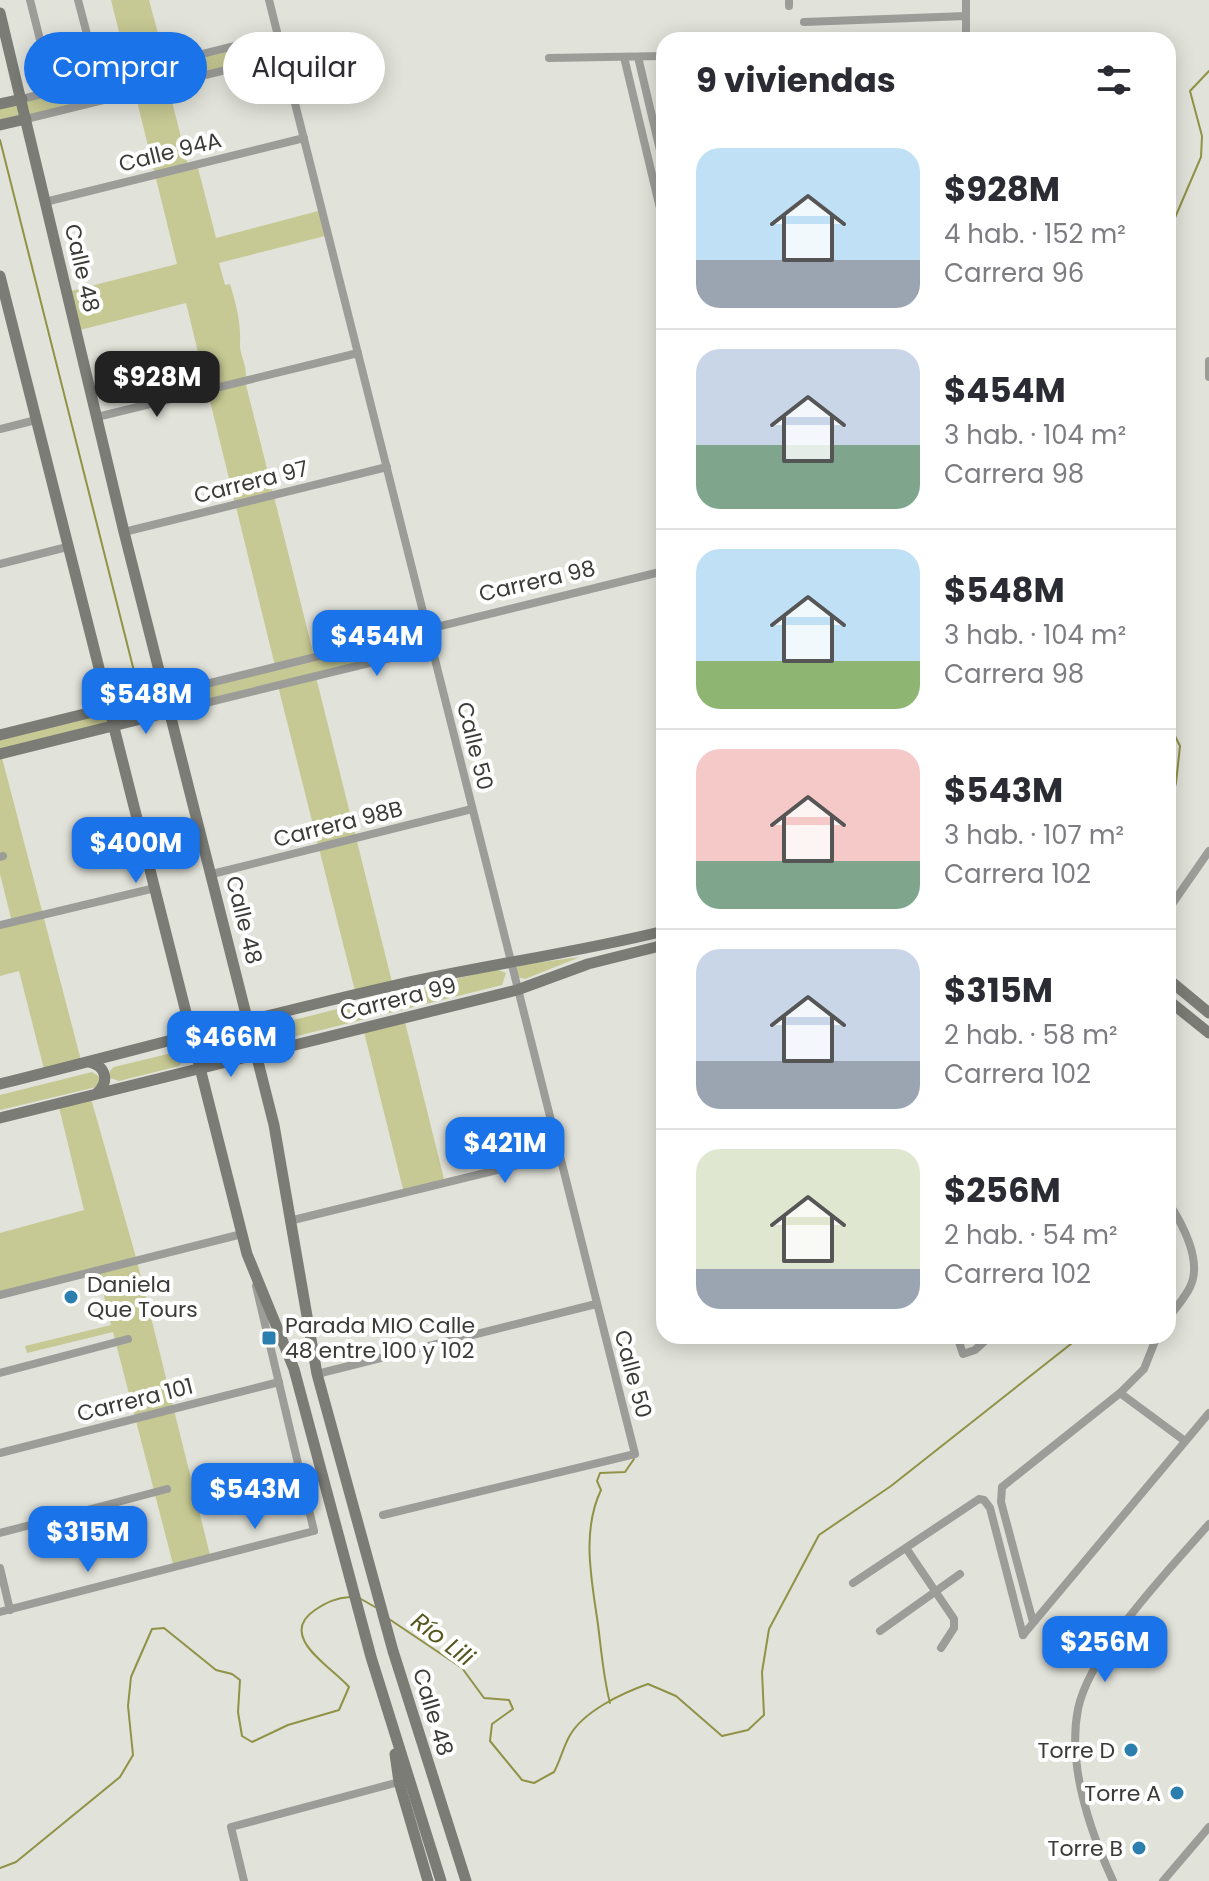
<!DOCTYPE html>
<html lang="es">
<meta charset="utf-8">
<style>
:root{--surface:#fff;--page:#f7f7f7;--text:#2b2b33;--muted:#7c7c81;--line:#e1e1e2;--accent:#1a73e8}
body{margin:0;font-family:Poppins,sans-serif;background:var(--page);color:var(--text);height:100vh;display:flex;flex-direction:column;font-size:30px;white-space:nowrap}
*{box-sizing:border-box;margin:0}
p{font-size:26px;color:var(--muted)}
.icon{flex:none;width:44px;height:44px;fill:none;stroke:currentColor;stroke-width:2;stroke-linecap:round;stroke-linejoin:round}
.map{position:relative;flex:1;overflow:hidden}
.sheet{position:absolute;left:656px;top:32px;width:520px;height:1312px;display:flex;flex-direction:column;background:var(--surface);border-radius:24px;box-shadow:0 4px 20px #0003}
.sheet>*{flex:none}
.top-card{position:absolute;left:24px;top:32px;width:512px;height:72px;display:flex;gap:16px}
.price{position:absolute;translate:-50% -68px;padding:0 18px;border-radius:16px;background:var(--accent);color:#fff;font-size:26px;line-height:52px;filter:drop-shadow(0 2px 4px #0008)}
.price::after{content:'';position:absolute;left:50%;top:48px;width:24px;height:18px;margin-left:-12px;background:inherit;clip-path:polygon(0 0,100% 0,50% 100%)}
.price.active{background:#222;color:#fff}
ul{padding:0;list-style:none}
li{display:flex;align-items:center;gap:24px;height:200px;padding:0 40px}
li+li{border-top:2px solid var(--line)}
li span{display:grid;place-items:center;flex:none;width:224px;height:160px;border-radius:24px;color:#555}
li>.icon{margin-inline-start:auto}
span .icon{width:96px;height:96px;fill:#fffc;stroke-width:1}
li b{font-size:34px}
h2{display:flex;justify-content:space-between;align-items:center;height:96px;padding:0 40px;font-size:34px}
.tag{padding:0 28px;border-radius:36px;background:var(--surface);box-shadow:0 4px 20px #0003;font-size:28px;line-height:72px}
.tag.active{background:var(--accent);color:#fff}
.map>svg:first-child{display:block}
.green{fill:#c6c993}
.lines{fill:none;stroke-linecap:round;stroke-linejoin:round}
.stream{stroke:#909246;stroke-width:2}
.street{stroke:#9c9d99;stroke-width:8}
.secondary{stroke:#7b7c76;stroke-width:11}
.poi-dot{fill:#2c7eaf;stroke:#fff;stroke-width:3}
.labels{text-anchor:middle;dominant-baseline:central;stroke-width:8;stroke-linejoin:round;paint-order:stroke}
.street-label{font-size:22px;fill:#3b3c38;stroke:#fff}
.poi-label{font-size:22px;fill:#3b3c38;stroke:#fff;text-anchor:end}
.water-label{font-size:24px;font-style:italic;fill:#56571f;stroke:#fff}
</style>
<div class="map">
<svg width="1209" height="1881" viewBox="0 0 1209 1881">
<rect width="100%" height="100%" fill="#e1e2d9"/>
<!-- green -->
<g class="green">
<path d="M 111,0 L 149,0 L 166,63 L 278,35 L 283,56 L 168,85 L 188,166 L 197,164 L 216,238 L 322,210 L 329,235 L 219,263 L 225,285 L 230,284 C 236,304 241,322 240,342 C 239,356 249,367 245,381 L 314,656 L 427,628 L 431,648 L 316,677 L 393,986 L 356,995 L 278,686 L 1,754 L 82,1064 L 45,1073 L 19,971 L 0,976 L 0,925 L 12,922 L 0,874 L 0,735 L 275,666 L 186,303 L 76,331 L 67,292 L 177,264 L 135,93 L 0,125 L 0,104 L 129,72 Z"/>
<path d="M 580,957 L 525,979 L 518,977 L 515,970 L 519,965 Z"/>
<path d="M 496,969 L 506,973 L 502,985 L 273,1042 L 265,1042 L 261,1037 L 264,1028 L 270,1026 Z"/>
<path d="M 404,1018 L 445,1183 L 404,1193 L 363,1028 Z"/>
<path d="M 242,1030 L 244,1038 L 200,1049 L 198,1041 Z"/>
<path d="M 176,1052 L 185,1059 L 179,1066 L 119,1081 L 110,1078 L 110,1071 L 114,1067 Z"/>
<path d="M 92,1072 L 101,1078 L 96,1087 L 0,1110 L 0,1095 Z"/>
<path d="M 90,1095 L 137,1261 L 211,1559 L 174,1568 L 113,1332 L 27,1353 L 25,1346 L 111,1325 L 98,1271 L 0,1295 L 0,1233 L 84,1210 L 58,1103 Z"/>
</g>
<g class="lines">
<!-- stream -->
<g class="stream">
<path d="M 0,140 L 138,687"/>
<path d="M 1168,234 L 1201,157 L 1202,136 L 1190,91 L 1209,71"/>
<path d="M 1168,722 L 1180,746 L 1176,783 L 1168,813"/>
<path d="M 361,1599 L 375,1607"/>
<path d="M 389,1619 L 462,1668 L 484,1698 L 509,1700 L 513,1709 L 492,1724 L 490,1741 L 522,1780 L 534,1783 L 554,1772 C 560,1761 563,1748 569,1737 C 582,1712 622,1693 648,1684 L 676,1696 L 722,1736 L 748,1730 L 764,1715 L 762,1672 L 769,1629 L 819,1535 L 891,1486 L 1081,1336"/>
<path d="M 610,1703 C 602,1672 601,1642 596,1611 C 590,1571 583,1528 601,1490 L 597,1481 L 600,1473 L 625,1472 L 634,1459"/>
<path d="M 0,1868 L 16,1862 L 120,1777 L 133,1755 L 128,1706 L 131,1677 L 152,1629 L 164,1628 L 216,1670 L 232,1674 L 240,1680 L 238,1712 L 242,1736 L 252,1742 L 288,1725 L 339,1710 L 349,1687 C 332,1667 276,1636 315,1610 C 327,1602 336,1598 350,1597"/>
</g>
<!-- street -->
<g class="street">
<path d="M 30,0 L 53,91"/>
<path d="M 78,0 L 99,80"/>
<path d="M 269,0 L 635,1454 L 383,1515"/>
<path d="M 789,0 L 789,6"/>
<path d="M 966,0 L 966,40"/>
<path d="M 804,22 L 966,16"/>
<path d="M 624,57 L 664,225"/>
<path d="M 638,57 L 664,167"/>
<path d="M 549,58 L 664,56"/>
<path d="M 22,99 L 278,35"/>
<path d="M 26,119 L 283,56"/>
<path d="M 45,202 L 304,138"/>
<path d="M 1209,361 L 1209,377"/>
<path d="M 97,417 L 358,353"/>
<path d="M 0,429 L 36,420"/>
<path d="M 124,532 L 387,467"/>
<path d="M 0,564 L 67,547"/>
<path d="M 165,694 L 664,571"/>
<path d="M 169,712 L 431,648"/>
<path d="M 0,857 L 3,856"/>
<path d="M 212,874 L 472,809"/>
<path d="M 1168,910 L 1209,851"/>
<path d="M 0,925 L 155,888"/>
<path d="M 1168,1202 C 1182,1223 1203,1261 1190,1287 C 1185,1298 1175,1308 1168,1319"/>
<path d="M 289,1221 L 558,1155"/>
<path d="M 0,1295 L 242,1234"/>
<path d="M 957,1336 L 963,1354 L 975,1350 L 990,1336"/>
<path d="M 0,1373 L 128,1339"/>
<path d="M 317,1374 L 596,1304"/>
<path d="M 1120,1393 L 1144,1369 L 1157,1336"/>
<path d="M 0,1453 L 279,1382"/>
<path d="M 0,1533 L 167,1489"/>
<path d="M 906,1548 L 954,1619 L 954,1628 L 941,1648"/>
<path d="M 0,1568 L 10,1610"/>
<path d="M 853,1583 L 979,1499 L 984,1500 L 990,1508 L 1023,1635"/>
<path d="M 0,1612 L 314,1531 L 256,1286"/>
<path d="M 1033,1622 L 1001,1502 L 1002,1487 L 1120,1393 L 1185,1441"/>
<path d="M 880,1631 L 960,1574"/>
<path d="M 1023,1635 L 1209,1413"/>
<path d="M 244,1881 L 231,1827 L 399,1782"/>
<path d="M 1113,1881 C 1090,1831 1067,1765 1078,1709 C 1090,1651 1170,1569 1209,1524"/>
<path d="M 1163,1881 L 1209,1827"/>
</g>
<!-- secondary -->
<g class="secondary">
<path d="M 0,13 L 124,532 L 274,1125 L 317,1374 L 393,1651 L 466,1881"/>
<path d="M 0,104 L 22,99"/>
<path d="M 0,125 L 26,119"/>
<path d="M 0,276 L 247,1254 L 294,1369 L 371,1657 L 441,1881"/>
<path d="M 0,735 L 165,694"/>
<path d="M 0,754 L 169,712"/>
<path d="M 1168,979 L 1209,1013"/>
<path d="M 1168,1000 L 1209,1033"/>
<path d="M 89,1062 C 106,1066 110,1081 97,1093"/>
<path d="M 0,1084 C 132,1051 263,1015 396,985 C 485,965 575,953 664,931"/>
<path d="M 0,1118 L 517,990 L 588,964 L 664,945"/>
<path d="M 395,1754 L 399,1782 L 428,1881"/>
</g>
</g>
<!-- markers -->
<g class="poi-dot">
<circle cx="71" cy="1297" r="8"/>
<rect x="261" y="1330" width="16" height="16" rx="4"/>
<circle cx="1131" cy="1750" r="8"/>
<circle cx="1177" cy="1793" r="8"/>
<circle cx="1139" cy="1848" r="8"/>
</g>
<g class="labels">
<!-- street labels -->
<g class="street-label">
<text transform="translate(170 152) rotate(-14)">Calle 94A</text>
<text transform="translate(82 268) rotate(77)">Calle 48</text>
<text transform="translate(251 482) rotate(-14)">Carrera 97</text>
<text transform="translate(537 581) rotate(-13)">Carrera 98</text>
<text transform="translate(475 746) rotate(76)">Calle 50</text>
<text transform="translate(338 824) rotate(-14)">Carrera 98B</text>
<text transform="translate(244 920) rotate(76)">Calle 48</text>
<text transform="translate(398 999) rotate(-14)">Carrera 99</text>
<text transform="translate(633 1374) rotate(75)">Calle 50</text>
<text transform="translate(135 1400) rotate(-14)">Carrera 101</text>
<text transform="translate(433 1712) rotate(73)">Calle 48</text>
</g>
<!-- poi labels -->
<g class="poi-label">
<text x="87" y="1284" text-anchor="start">Daniela<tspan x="87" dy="25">Que Tours</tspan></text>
<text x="285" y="1325" text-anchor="start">Parada MIO Calle<tspan x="285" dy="25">48 entre 100 y 102</tspan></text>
<text x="1115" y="1750">Torre D</text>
<text x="1161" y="1793">Torre A</text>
<text x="1123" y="1848">Torre B</text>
</g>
<!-- water labels -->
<g class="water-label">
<text transform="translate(443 1639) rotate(37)">Río Lili</text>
</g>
</g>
</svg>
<b class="price active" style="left:157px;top:419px">$928M</b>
<b class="price" style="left:377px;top:678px">$454M</b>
<b class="price" style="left:146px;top:736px">$548M</b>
<b class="price" style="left:136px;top:885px">$400M</b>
<b class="price" style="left:231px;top:1079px">$466M</b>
<b class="price" style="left:505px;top:1185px">$421M</b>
<b class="price" style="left:255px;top:1531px">$543M</b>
<b class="price" style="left:88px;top:1574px">$315M</b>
<b class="price" style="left:1105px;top:1684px">$256M</b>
<div class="top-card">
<a class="tag active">Comprar</a>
<a class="tag">Alquilar</a>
</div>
<section class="sheet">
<h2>9 viviendas<svg class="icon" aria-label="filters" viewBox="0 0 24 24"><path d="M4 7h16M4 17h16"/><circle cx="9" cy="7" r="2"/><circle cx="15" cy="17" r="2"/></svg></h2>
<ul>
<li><span style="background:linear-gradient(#bfe0f5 70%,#9aa5b1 0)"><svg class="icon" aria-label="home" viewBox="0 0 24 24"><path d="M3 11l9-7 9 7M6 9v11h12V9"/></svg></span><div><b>$928M</b><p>4 hab. · 152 m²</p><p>Carrera 96</p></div></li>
<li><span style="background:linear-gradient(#c9d6e8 60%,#7fa58c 0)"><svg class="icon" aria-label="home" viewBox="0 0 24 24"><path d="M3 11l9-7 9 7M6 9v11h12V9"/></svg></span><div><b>$454M</b><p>3 hab. · 104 m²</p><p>Carrera 98</p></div></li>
<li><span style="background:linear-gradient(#bfe0f5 70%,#8fb573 0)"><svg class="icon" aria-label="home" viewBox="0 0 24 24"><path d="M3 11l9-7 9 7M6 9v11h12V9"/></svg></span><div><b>$548M</b><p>3 hab. · 104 m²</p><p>Carrera 98</p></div></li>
<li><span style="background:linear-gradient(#f6c9c9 70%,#7fa58c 0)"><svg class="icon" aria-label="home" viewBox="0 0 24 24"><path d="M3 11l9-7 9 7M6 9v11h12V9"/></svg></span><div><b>$543M</b><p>3 hab. · 107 m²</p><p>Carrera 102</p></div></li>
<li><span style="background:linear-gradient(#c9d6e8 70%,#9aa5b1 0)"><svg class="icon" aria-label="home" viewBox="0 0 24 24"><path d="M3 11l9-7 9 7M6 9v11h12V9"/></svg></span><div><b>$315M</b><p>2 hab. · 58 m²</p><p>Carrera 102</p></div></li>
<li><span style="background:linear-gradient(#dfe7d0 75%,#9aa5b1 0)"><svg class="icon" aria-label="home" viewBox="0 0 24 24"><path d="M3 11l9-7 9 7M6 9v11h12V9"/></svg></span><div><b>$256M</b><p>2 hab. · 54 m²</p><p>Carrera 102</p></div></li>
</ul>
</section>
</div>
